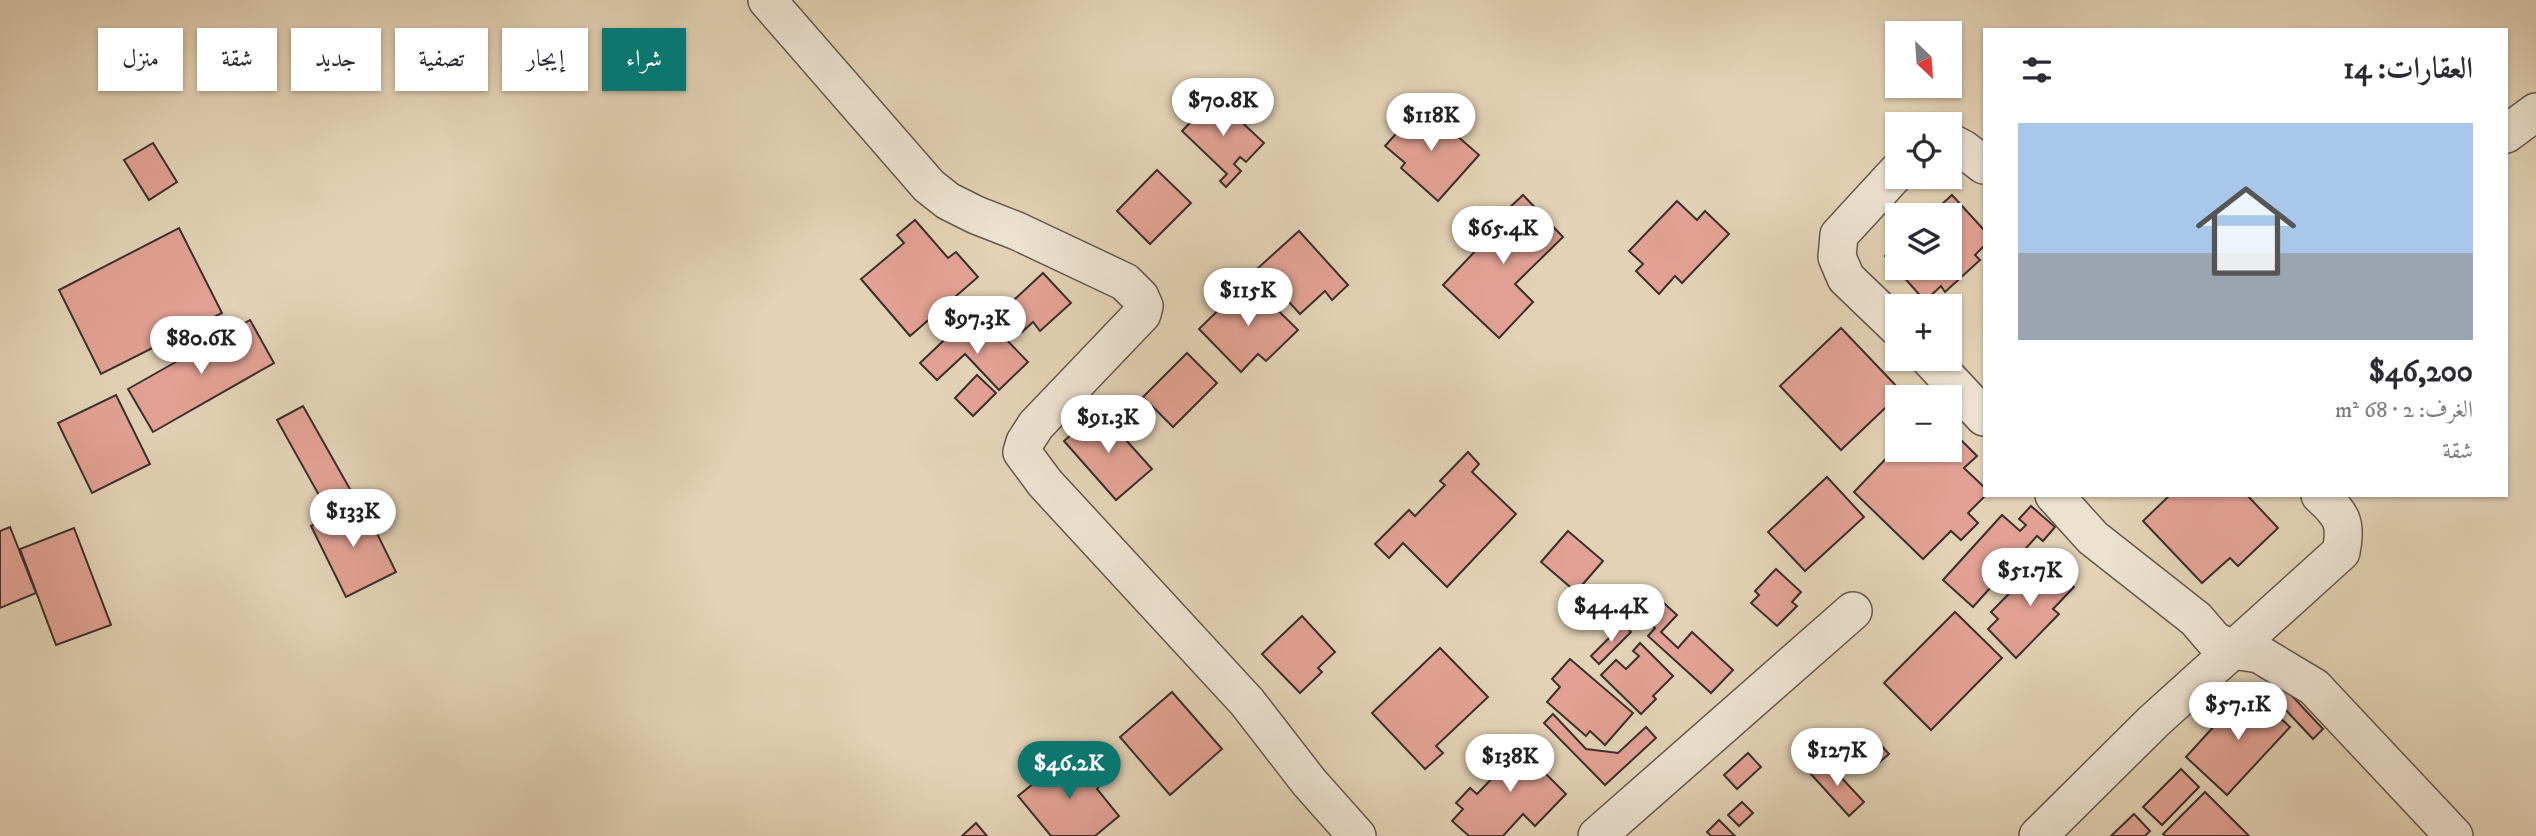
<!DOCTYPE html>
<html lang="ar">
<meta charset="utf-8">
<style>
:root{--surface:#fff;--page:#f7f7f7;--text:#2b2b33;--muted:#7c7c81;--line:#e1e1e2;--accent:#0f766e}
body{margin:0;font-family:"IM FELL DW Pica",Amiri,serif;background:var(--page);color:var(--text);direction:rtl;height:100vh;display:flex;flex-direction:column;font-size:26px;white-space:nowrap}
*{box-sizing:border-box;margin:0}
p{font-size:23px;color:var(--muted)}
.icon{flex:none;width:38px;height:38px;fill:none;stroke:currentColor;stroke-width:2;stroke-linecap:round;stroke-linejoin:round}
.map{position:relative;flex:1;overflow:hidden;direction:ltr}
.drawer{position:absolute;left:1983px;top:28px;width:525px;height:469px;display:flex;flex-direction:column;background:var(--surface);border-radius:0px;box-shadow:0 2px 5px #0004;direction:rtl}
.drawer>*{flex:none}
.banner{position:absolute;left:21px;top:28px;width:665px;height:63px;direction:rtl;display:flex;gap:14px}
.needle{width:46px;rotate:155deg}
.tools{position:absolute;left:1885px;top:21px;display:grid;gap:14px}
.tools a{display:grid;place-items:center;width:77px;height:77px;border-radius:0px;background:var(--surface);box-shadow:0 2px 5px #0004;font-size:35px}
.price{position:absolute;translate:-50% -60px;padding:0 16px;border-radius:24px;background:#fff;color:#222;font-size:23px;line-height:46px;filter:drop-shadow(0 2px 4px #0008)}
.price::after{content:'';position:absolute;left:50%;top:42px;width:21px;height:16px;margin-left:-10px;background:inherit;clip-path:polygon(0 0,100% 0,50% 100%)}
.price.active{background:var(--accent);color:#fff}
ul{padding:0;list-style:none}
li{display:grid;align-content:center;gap:14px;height:371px;padding:0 35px}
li+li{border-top:2px solid var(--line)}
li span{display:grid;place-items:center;height:217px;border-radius:0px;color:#555}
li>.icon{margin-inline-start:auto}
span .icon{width:126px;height:126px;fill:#fffc;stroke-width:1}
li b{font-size:30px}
h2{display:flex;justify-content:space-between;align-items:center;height:84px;padding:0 35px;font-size:30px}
.pill{padding:0 24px;border-radius:0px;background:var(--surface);box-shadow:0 2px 5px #0004;font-size:24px;line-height:63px}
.pill.active{background:var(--accent);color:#fff}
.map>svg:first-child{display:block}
.building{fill:#e2a194;stroke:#3c302b;stroke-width:2}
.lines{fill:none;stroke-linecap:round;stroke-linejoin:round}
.minor-casing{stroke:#66584e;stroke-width:40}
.minor{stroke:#ede2d0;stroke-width:37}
</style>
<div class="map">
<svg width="2536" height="836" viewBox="0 0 2536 836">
<rect width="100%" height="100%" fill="#e3d2b6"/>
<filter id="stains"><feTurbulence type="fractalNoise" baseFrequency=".00286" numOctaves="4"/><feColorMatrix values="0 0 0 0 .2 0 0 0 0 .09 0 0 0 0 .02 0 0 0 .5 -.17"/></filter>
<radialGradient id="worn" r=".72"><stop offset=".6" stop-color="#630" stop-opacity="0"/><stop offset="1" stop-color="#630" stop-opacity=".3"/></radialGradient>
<!-- building -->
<g class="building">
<path d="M 1215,97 L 1264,143 L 1246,162 L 1240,157 L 1234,164 L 1241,171 L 1226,187 L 1220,181 L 1227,174 L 1182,131 Z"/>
<path d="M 1422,105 L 1479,155 L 1438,201 L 1401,168 L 1405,163 L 1385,146 Z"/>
<path d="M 153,143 L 177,182 L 149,200 L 124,160 Z"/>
<path d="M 1157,170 L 1191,203 L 1150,244 L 1117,211 Z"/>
<path d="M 1523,195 L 1563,237 L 1515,284 L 1533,302 L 1499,338 L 1443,285 L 1480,246 L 1475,240 Z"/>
<path d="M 1952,195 L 1984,230 L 1984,246 L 1975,255 L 1980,260 L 1945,292 L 1941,286 L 1925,301 L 1885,256 L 1897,245 L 1897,268 L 1950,268 L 1950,215 L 1930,215 Z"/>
<path d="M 1677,201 L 1697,220 L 1705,211 L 1729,234 L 1682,283 L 1675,276 L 1659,294 L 1636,271 L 1643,264 L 1629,251 Z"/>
<path d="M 915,220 L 948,258 L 956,252 L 978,277 L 910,336 L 861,279 L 904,243 L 897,235 Z"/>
<path d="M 179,228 L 222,313 L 101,374 L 59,290 Z"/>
<path d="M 1299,231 L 1348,285 L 1332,300 L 1325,291 L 1300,314 L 1258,268 Z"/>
<path d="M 1043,273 L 1071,303 L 1040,331 L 1033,322 L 1022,332 L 1002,311 Z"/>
<path d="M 1248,281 L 1298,330 L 1266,361 L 1258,354 L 1241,372 L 1199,329 Z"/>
<path d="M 250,320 L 274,363 L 153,432 L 128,389 Z"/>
<path d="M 962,323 L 981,343 L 996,329 L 1028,362 L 999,390 L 965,354 L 937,380 L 920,363 Z"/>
<path d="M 1841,328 L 1902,392 L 1841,450 L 1780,386 Z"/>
<path d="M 1187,353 L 1217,383 L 1173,427 L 1143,397 Z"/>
<path d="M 977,375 L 996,393 L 973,416 L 955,398 Z"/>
<path d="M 116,395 L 150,464 L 92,493 L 58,423 Z"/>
<path d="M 303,406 L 351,491 L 325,506 L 277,420 Z"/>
<path d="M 1099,410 L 1152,469 L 1116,500 L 1064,441 Z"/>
<path d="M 1950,429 L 1977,456 L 1964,468 L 1984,487 L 1986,495 L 1968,513 L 1978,523 L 1961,540 L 1951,531 L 1923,559 L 1854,492 L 1897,447 L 1897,450 L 1950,450 Z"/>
<path d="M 1468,452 L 1479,464 L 1472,472 L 1516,514 L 1447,587 L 1403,543 L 1389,558 L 1375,544 L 1409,510 L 1415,516 L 1445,485 L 1440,481 Z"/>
<path d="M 1827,477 L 1864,517 L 1805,571 L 1768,532 Z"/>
<path d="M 2170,495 L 2247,495 L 2278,528 L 2238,566 L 2230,558 L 2202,583 L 2143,521 Z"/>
<path d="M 361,501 L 396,572 L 346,597 L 311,526 Z"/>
<path d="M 2031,506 L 2055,527 L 2043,541 L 2037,536 L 1973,607 L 1943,580 L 2002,515 L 2020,531 L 2026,525 L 2019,519 Z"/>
<path d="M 10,527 L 36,593 L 0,608 L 0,531 Z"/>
<path d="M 74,528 L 111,625 L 56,645 L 20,549 Z"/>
<path d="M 1568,531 L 1603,561 L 1576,592 L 1541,562 Z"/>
<path d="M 2044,558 L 2074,587 L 2053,609 L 2059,614 L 2016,658 L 1988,629 L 1998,619 L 1991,612 Z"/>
<path d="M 1776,569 L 1801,592 L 1792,602 L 1797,606 L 1777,626 L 1751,603 L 1759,595 L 1755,591 Z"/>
<path d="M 1645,586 L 1677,615 L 1661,632 L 1678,648 L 1692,632 L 1733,670 L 1711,693 L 1648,636 L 1655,628 L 1640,614 L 1630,626 L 1618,615 Z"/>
<path d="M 1955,612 L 2002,658 L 1931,730 L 1884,683 Z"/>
<path d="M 1302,616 L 1335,652 L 1318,668 L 1322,672 L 1300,693 L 1262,654 Z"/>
<path d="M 1623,624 L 1631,632 L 1599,664 L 1591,656 Z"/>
<path d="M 1640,643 L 1673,676 L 1653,696 L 1656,699 L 1641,714 L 1601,675 L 1616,660 L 1626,669 L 1639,656 L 1633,651 Z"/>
<path d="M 1440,648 L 1488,697 L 1436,746 L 1443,753 L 1425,769 L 1372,713 Z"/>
<path d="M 1570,659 L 1633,713 L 1605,745 L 1590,731 L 1586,736 L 1547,702 L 1560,687 L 1552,679 Z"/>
<path d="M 2279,682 L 2323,729 L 2313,739 L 2268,691 Z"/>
<path d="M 2248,689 L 2290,727 L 2227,795 L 2186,757 Z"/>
<path d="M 1172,692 L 1222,749 L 1170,795 L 1120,737 Z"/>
<path d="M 1553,714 L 1586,749 L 1618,753 L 1646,727 L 1656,738 L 1605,785 L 1544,723 Z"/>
<path d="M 1867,730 L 1889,754 L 1873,768 L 1851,744 Z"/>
<path d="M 1519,735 L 1548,763 L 1542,770 L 1566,794 L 1535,826 L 1523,814 L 1503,836 L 1469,836 L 1452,821 L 1463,809 L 1456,803 L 1470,788 L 1477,794 L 1499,771 L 1491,764 Z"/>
<path d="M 1074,751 L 1101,784 L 1097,789 L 1119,816 L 1095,836 L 1051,836 L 1018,796 Z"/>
<path d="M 1748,753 L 1761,767 L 1737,789 L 1724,775 Z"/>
<path d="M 1825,760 L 1864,802 L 1849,816 L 1810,773 Z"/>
<path d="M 2181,769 L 2199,787 L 2162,825 L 2143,807 Z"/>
<path d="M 2205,792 L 2249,836 L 2166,836 L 2163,834 Z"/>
<path d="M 1742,802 L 1753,813 L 1739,826 L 1728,815 Z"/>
<path d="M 2134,814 L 2150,831 L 2145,836 L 2111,836 Z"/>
<path d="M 1719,820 L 1735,836 L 1711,836 L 1707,832 Z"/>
<path d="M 976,823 L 987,836 L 962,836 Z"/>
</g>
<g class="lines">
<defs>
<g id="minor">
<path d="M 767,0 L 929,186 L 948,201 L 976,215 L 1017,231 L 1125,282 L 1140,297 L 1144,306 L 1142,314 L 1036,425 L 1025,442 L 1022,452 L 1045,483 L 1247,702 L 1309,782 L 1357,836"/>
<path d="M 2506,134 L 2536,112"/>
<path d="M 1950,142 L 1963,149 L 1984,165"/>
<path d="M 1897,172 L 1839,235 L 1837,257 L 1846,278 L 1897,327"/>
<path d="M 1930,359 L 1984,417"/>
<path d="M 2054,495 L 2093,538 L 2196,619 L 2214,640 L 2233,650 L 2259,654 L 2314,687 L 2454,836"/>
<path d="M 1597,836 L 1853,611"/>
<path d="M 2038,836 L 2154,721 L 2341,552 C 2347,523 2342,515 2320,495"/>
</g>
</defs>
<!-- minor casing -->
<use href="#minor" class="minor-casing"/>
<!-- minor -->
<use href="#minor" class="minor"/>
</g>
<rect width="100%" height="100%" filter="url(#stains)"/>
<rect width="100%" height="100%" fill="url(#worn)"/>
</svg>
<div class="tools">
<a><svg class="needle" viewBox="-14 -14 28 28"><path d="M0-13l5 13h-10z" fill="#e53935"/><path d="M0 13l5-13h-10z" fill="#7c7c81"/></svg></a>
<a><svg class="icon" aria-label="locate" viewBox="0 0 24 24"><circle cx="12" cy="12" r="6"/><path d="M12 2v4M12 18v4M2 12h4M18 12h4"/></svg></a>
<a><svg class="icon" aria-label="layers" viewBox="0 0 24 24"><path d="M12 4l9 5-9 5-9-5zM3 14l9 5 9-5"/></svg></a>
<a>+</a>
<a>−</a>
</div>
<b class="price" style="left:1223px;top:138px">$70.8K</b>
<b class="price" style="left:1431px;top:153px">$118K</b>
<b class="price" style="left:1503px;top:266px">$65.4K</b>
<b class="price" style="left:1248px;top:328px">$115K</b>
<b class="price" style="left:977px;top:356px">$97.3K</b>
<b class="price" style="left:201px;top:376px">$80.6K</b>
<b class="price" style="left:1108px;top:455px">$91.3K</b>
<b class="price" style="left:353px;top:549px">$133K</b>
<b class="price" style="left:2030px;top:608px">$51.7K</b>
<b class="price" style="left:1611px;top:644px">$44.4K</b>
<b class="price" style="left:2238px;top:742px">$57.1K</b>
<b class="price" style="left:1837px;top:788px">$127K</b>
<b class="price" style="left:1510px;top:794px">$138K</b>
<b class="price active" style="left:1069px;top:801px">$46.2K</b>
<div class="banner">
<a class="pill active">شراء</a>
<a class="pill">إيجار</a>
<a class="pill">تصفية</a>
<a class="pill">جديد</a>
<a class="pill">شقة</a>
<a class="pill">منزل</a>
</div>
<section class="drawer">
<h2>العقارات: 14<svg class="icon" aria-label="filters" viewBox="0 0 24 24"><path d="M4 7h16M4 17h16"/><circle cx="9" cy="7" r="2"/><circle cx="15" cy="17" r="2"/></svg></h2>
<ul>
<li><span style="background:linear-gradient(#a9c7e8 60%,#9aa5b1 0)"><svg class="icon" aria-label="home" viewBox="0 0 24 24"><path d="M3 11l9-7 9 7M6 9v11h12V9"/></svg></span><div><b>$46,200</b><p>الغرف: 2 · 68 m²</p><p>شقة</p></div></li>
</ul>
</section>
</div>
